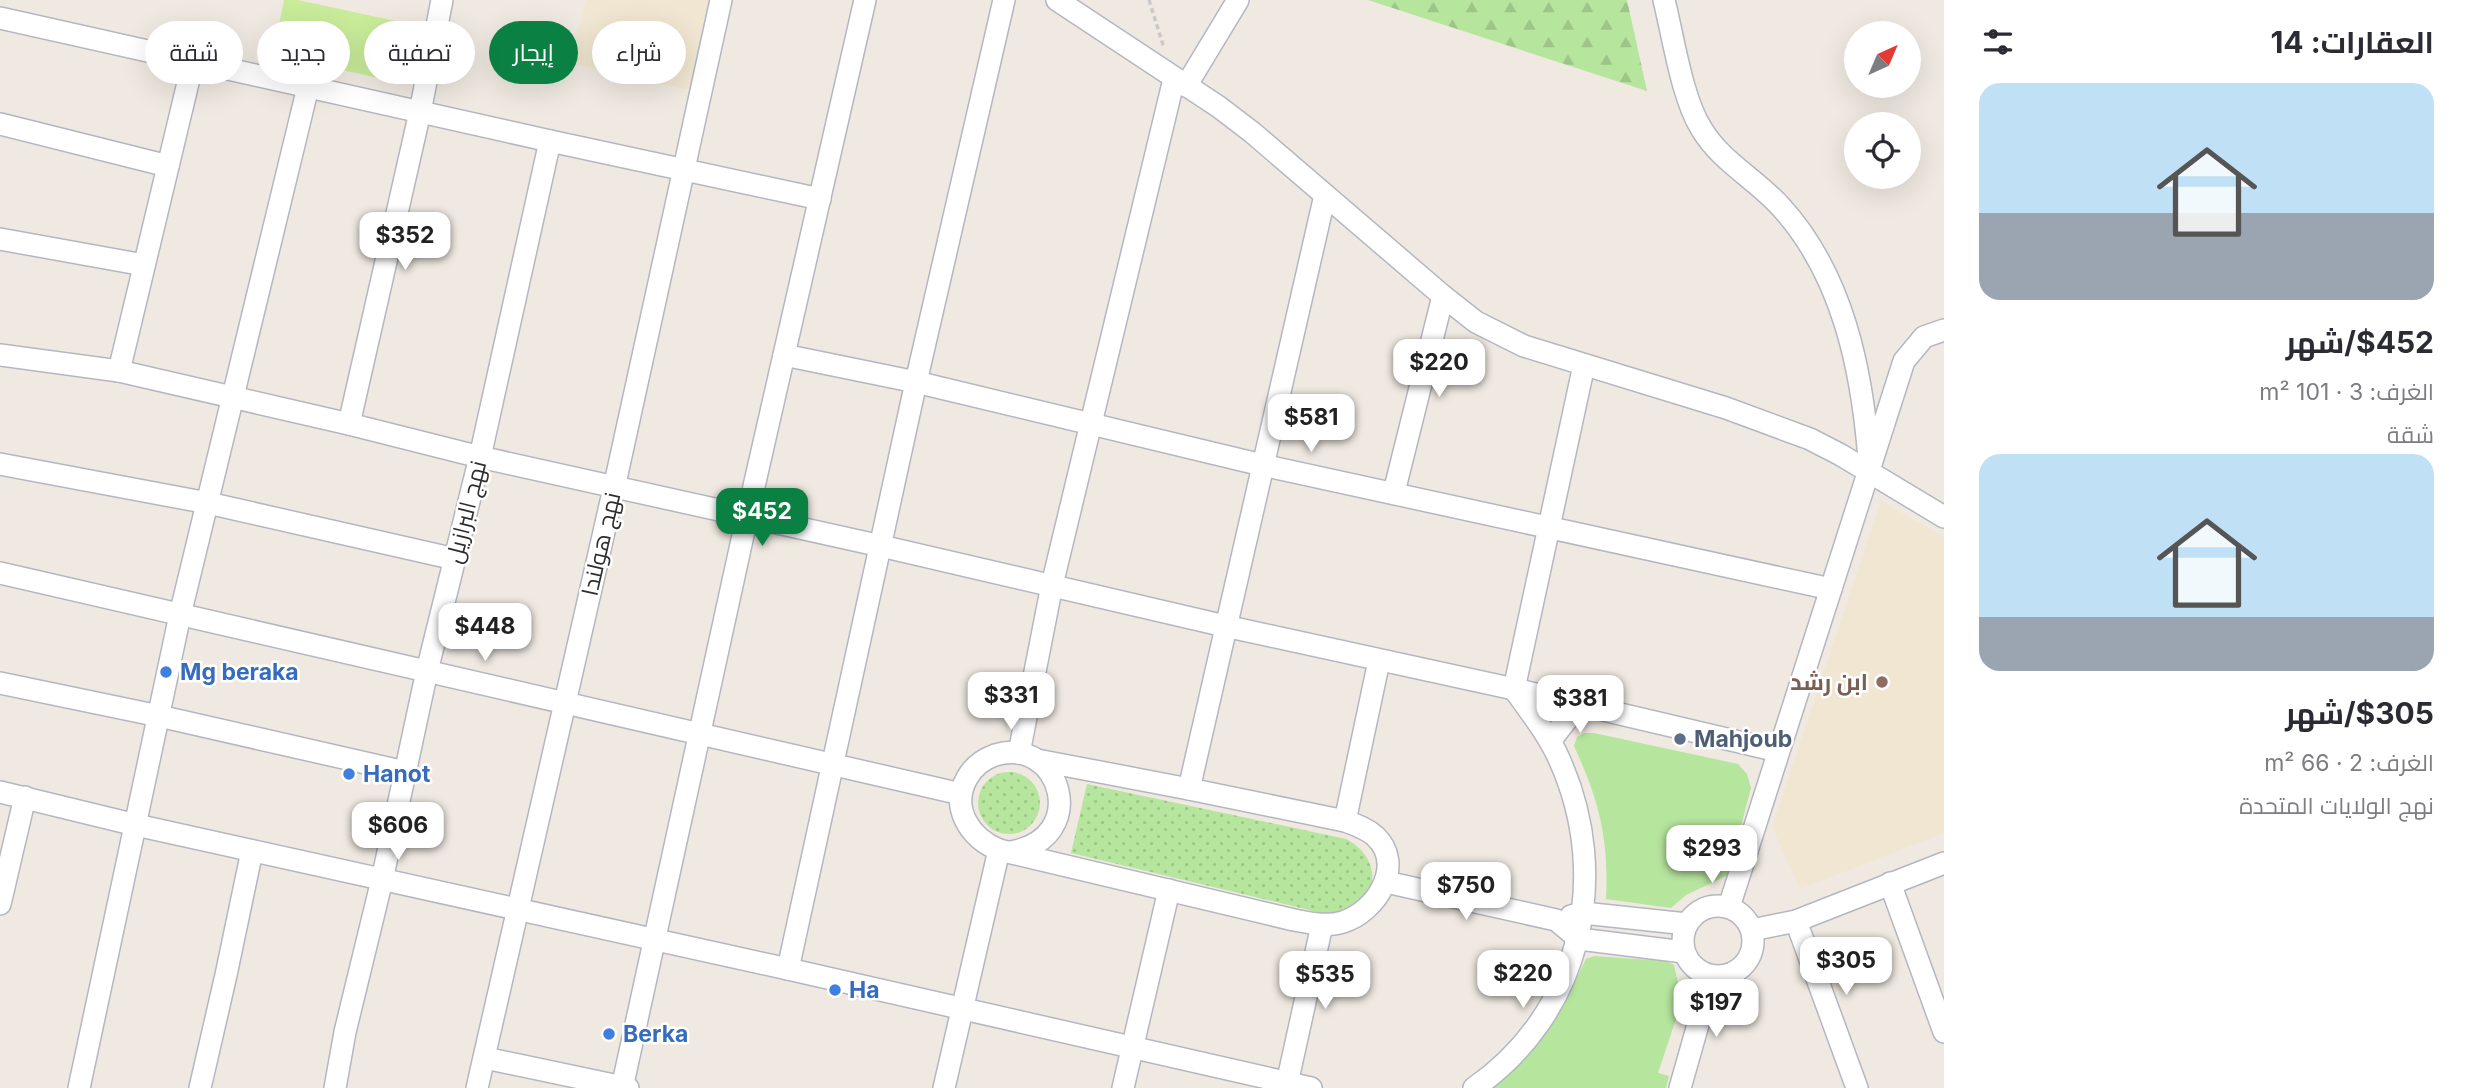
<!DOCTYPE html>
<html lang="ar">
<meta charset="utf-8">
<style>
:root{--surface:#fff;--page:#f2f2f3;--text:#2b2b33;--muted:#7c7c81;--accent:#0b8043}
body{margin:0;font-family:Inter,Cairo,sans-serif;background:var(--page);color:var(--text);direction:rtl;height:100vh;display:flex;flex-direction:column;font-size:26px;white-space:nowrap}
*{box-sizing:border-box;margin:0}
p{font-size:23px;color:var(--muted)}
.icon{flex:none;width:38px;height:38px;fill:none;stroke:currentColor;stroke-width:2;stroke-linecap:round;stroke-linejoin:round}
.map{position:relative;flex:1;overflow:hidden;direction:ltr}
.side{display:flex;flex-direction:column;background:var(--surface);width:525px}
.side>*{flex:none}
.guide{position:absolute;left:21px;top:21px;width:665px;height:63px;direction:rtl;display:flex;gap:14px}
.needle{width:46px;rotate:44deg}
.buttons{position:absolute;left:1844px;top:21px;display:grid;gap:14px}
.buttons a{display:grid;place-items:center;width:77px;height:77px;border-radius:50%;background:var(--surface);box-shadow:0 7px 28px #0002;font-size:35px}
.price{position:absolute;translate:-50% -60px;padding:0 16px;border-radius:14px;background:#fff;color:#222;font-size:23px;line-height:46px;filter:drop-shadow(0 2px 4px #0008)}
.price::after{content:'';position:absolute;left:50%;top:42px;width:21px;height:16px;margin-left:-10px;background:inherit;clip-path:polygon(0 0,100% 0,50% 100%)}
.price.active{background:var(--accent);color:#fff}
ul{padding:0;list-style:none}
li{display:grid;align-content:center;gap:14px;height:371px;padding:0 35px}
li span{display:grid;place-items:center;height:217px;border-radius:21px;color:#555}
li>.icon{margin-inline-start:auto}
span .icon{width:126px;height:126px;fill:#fffc;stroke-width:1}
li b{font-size:30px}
h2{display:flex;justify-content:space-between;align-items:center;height:84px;padding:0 35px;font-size:30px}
.chip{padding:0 24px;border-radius:32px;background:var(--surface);box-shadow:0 7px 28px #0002;font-size:24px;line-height:63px}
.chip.active{background:var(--accent);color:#fff}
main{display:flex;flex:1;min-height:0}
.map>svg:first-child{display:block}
.education{fill:#f0e6d1}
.grass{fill:url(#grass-dots)}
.forest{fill:url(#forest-firs)}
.park{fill:#b6e59e}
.pitch{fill:#c9ec9a}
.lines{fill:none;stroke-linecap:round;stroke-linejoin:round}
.minor-casing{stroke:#b4b7c1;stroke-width:24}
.path{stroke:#c9c9c9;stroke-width:3.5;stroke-dasharray:5 3.5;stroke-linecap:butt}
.minor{stroke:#fff;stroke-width:21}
.shop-dot{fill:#3f7fe0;stroke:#fff;stroke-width:2.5}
.education-dot{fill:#8d6e63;stroke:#fff;stroke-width:2.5}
.service-dot{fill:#5c6f8a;stroke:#fff;stroke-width:2.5}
.labels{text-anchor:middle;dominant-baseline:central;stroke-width:5;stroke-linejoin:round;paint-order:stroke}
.street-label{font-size:23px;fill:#2e2e2e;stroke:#fff}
.shop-label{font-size:23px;font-weight:bold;fill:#366cbe;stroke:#fff;text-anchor:start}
.education-label{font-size:23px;font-weight:bold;fill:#785e54;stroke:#fff;text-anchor:end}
.service-label{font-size:23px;font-weight:bold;fill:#4e5e75;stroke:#fff;text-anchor:start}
</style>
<main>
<section class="side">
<h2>العقارات: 14<svg class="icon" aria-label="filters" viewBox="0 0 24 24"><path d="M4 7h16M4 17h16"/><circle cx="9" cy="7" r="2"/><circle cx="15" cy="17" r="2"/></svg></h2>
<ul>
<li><span style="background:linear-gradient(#bfe0f5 60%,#9aa5b1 0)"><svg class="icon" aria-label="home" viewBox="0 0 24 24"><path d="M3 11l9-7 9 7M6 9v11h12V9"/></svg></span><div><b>$452/شهر</b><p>الغرف: 3 · 101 m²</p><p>شقة</p></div></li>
<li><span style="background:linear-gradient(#bfe0f5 75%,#9aa5b1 0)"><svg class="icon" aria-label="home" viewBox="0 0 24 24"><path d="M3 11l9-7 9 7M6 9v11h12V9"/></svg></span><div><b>$305/شهر</b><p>الغرف: 2 · 66 m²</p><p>نهج الولايات المتحدة</p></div></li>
</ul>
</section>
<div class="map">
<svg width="1944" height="1088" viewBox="0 0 1944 1088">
<defs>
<pattern id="grass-dots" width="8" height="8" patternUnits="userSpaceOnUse" patternTransform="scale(1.75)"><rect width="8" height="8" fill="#b6e59e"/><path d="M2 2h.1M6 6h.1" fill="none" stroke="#9dc588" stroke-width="1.8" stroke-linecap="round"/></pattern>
<pattern id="forest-firs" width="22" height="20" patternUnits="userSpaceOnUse" patternTransform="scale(1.75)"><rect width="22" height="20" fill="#b6e59e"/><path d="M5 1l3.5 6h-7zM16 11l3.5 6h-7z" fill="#9dc588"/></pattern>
</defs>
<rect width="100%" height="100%" fill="#efe9e1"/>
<!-- education -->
<g class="education">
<path d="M 586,0 L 710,0 L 695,79 L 687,90 L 570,63 Z"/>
<path d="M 1881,501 L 1944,537 L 1944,833 L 1800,889 L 1772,827 Z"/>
</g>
<!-- grass -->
<g class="grass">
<circle cx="1009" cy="803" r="31"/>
<path d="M 1087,784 L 1346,839 C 1390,862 1375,915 1326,914 L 1071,853 Z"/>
</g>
<!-- forest -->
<path class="forest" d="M 1368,0 L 1627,0 L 1647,91 Z"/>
<!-- park -->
<g class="park">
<path d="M 1584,733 L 1594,733 L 1738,764 L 1747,774 L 1751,788 L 1728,875 L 1686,895 L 1671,908 L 1606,899 C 1609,839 1599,800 1574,746 L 1577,737 Z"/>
<path d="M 1594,956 L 1665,961 L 1674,965 L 1682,1001 L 1658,1073 L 1669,1076 L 1666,1088 L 1491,1088 L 1532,1050 L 1559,1013 L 1586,959 Z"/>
</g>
<!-- pitch -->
<path class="pitch" d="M 284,0 L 298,0 L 400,22 L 388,80 L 273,55 Z"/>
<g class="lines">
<defs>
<g id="minor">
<path d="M 1004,0 L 916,382 L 788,969 L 1311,1088"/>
<path d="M 1057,0 L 1219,107 L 1253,133 L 1443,296 L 1476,322 L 1524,346 L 1726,408 L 1810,439 L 1841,455 L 1944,517"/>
<path d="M 1664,0 C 1673,36 1682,98 1701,128 C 1720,161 1756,179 1781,207 C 1843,275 1862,370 1869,459"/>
<path d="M 0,18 L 550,141 L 820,199"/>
<path d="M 1186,86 L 1238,0"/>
<path d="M 0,124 L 168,166"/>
<path d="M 0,239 L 144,265"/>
<path d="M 0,355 L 119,371 L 349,424 L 480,457 L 881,546 L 1225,626 L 1514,689 L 1778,751"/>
<path d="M 784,355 L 916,382 L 1262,465 L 1831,589"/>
<path d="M 119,371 L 193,62"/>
<path d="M 349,424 L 420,112 L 442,0"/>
<path d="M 0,464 L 208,503 L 455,559"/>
<path d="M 1394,492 L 1443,296"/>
<path d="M 0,573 L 961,794"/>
<path d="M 0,683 L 159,716 L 405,772"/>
<path d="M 1550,741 L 1579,704"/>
<path d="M 1019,753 L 1052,585 L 1174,79"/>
<path d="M 1037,760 L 1189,789 L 1325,195"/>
<path d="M 0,792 L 136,825 L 788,969"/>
<path d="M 1345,821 L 1379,661"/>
<path d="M 1010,852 C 1092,839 1061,735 995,755 C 984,759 973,767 967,778 C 950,808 970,838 999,850 L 1294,920 C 1310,923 1327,927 1343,922 C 1376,912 1406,865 1375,836 C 1366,828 1356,825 1345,821 L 1189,789"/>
<path d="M 1386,882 L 1556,920 L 1579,939 L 1684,952"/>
<path d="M 1890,883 L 1944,1032"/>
<path d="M 0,904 L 25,797"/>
<circle cx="1718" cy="941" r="35"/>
<path d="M 1729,907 L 1904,361 L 1924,337 L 1944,330"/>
<path d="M 1571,916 L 1583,913 L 1687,924"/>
<path d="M 1796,921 L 1857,1088"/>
<path d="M 1752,930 L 1796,921 L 1944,863"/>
<path d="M 485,1058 L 628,1088"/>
<path d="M 79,1088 L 180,615 L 308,87"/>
<path d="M 200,1088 L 226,975 L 252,851"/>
<path d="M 335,1088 L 345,1032 L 382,880 L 427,671 L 480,457 L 550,141"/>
<path d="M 477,1088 L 614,488 L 721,0"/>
<path d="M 622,1088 L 747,517 L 865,0"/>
<path d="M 944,1088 L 999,850"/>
<path d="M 1123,1088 L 1169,890"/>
<path d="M 1286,1088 L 1322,925"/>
<path d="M 1474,1088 C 1581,1014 1612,878 1560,761 C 1549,735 1530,712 1514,689 L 1584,365"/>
<path d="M 1680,1088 L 1705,1000 L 1716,977"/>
</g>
</defs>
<!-- minor casing -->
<use href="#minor" class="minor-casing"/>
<!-- path -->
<path class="path" d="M 1149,0 L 1164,48"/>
<!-- minor -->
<use href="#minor" class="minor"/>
</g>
<!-- markers -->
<g class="shop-dot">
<circle cx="166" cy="672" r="7"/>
<circle cx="349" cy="774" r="7"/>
<circle cx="835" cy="990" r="7"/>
<circle cx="609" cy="1034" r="7"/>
</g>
<circle class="education-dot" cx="1882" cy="682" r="7"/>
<circle class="service-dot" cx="1680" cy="739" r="7"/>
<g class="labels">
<!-- street labels -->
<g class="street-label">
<text transform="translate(466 512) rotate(-76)">نهج البرازيل</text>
<text transform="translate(601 544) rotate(-77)">نهج هولندا</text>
</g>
<!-- shop labels -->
<g class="shop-label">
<text x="180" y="672">Mg beraka</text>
<text x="363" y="774">Hanot</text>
<text x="849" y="990">Ha</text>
<text x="623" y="1034">Berka</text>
</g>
<!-- education labels -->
<g class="education-label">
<text x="1868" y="682">ابن رشد</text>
</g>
<!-- service labels -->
<g class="service-label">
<text x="1694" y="739">Mahjoub</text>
</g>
</g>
</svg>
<div class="buttons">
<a><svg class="needle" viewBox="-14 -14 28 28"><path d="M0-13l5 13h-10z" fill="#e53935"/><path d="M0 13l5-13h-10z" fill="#7c7c81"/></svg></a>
<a><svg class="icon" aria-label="locate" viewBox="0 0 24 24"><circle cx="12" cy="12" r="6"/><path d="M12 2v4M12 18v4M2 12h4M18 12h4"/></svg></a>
</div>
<b class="price" style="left:405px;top:272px">$352</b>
<b class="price" style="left:1439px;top:399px">$220</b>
<b class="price" style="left:1311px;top:454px">$581</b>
<b class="price active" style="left:762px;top:548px">$452</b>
<b class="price" style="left:485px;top:663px">$448</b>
<b class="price" style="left:1011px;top:732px">$331</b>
<b class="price" style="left:1580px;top:735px">$381</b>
<b class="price" style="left:398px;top:862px">$606</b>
<b class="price" style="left:1712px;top:885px">$293</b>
<b class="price" style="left:1466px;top:922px">$750</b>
<b class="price" style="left:1846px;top:997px">$305</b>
<b class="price" style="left:1523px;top:1010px">$220</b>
<b class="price" style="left:1325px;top:1011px">$535</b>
<b class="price" style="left:1716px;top:1039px">$197</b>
<div class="guide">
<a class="chip">شراء</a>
<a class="chip active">إيجار</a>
<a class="chip">تصفية</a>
<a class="chip">جديد</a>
<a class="chip">شقة</a>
</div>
</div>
</main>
